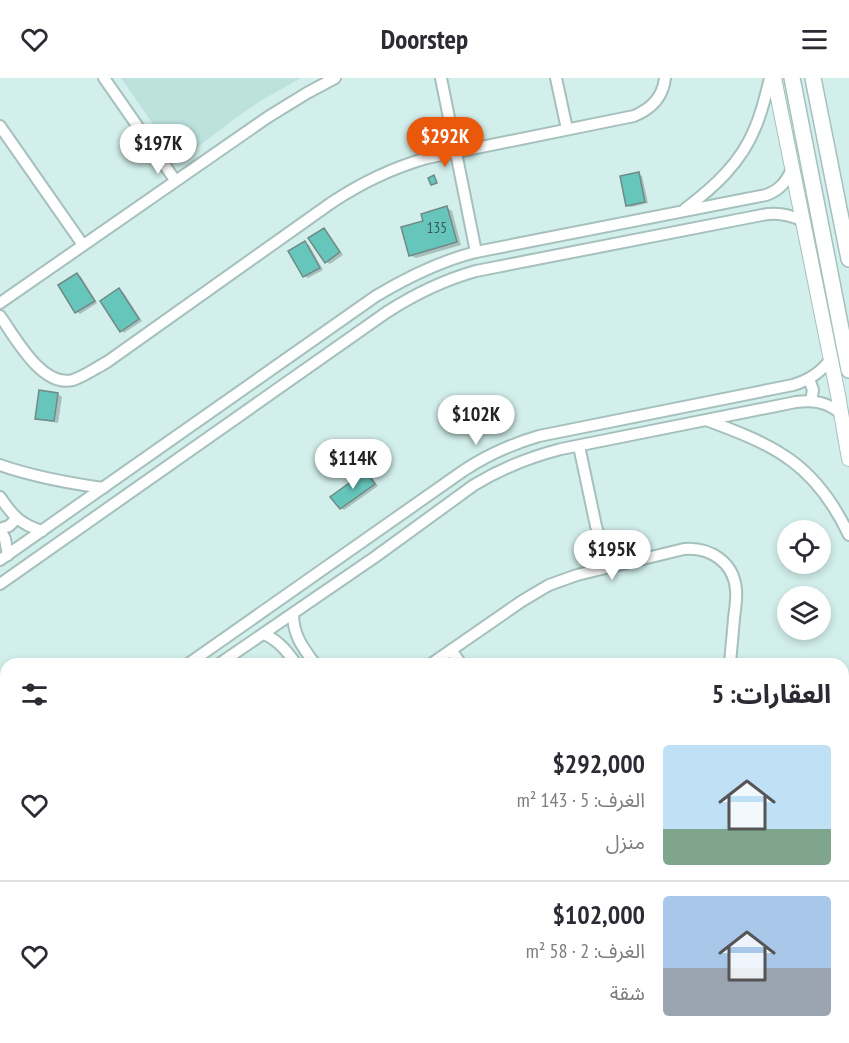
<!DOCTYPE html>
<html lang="ar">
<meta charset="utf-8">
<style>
:root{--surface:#fff;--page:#f7f7f7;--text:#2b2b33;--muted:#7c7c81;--line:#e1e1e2;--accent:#ea580c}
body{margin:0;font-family:"PT Sans Narrow","Noto Sans Arabic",sans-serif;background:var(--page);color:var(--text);direction:rtl;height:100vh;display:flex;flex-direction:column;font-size:22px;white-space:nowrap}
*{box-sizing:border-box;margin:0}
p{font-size:20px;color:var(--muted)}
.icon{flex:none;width:33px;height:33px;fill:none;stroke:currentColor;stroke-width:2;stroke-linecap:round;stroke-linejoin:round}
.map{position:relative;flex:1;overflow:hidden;direction:ltr}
.panel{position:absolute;left:0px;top:580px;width:849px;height:386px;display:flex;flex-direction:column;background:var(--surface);border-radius:18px 18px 0 0;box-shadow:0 3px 9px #0003;direction:rtl}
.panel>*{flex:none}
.tools{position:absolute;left:777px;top:442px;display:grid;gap:12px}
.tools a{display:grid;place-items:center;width:54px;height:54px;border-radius:50%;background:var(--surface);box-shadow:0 3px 9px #0003;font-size:30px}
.price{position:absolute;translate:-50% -51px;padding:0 14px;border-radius:21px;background:#fff;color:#222;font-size:20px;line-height:39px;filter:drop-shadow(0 2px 3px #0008)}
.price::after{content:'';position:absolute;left:50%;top:36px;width:18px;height:14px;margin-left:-9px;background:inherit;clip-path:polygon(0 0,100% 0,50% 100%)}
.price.active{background:var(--accent);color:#fff}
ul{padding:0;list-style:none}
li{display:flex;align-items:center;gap:18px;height:150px;padding:0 18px}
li+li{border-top:2px solid var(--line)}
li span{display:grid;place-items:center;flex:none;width:168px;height:120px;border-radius:6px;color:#555}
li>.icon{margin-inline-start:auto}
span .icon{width:72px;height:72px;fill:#fffc;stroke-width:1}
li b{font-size:26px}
h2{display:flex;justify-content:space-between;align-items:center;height:72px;padding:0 18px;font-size:26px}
header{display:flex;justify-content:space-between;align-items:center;height:78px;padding:0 18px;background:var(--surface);font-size:27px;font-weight:800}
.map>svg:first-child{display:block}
.built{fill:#bde2de}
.shadow{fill:#0003}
.building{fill:#67c6bc;stroke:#708a86;stroke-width:1.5}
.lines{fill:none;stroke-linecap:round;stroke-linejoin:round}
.minor-casing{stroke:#a5c0bd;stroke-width:14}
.tertiary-casing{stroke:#a5c0bd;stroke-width:16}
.secondary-casing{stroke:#a5c0bd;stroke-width:18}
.minor{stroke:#fff;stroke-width:10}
.tertiary{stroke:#fff;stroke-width:14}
.secondary{stroke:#fff;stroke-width:15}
.labels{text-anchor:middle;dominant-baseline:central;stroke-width:6;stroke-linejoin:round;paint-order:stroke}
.number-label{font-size:15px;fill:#395956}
</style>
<header><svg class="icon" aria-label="menu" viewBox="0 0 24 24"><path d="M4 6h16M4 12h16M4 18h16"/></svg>Doorstep<svg class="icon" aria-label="heart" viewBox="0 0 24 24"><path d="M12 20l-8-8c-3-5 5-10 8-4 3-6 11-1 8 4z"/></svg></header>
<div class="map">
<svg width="849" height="965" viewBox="0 0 849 965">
<rect width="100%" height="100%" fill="#d2efeb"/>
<!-- built -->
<path class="built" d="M 121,0 L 301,0 L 259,24 L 237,39 L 191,74 L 182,76 L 173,73 L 169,69 Z"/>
<!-- shadow -->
<g class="shadow">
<path d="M 638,96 L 642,98 L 648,125 L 631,129 L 627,127 Z"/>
<path d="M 447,130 L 452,133 L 461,167 L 416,180 L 410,177 Z"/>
<path d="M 324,151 L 327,154 L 343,177 L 330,186 L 326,184 Z"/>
<path d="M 305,165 L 309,167 L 323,192 L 308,200 L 304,198 Z"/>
<path d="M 77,197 L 81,199 L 97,225 L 80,236 L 76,233 Z"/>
<path d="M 119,212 L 123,214 L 142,243 L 124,255 L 121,252 Z"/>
<path d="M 40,314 L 58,316 L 62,319 L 58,345 L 40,342 L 37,340 Z"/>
<path d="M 366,395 L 370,397 L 378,408 L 344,432 L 341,430 Z"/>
</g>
<!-- building -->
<g class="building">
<path d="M 639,94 L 645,124 L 626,128 L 620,98 Z"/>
<path d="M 434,97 L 437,105 L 431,107 L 428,100 Z"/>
<path d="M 447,128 L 457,164 L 409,178 L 401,149 L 423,143 L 421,136 Z"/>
<path d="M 324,150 L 340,174 L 325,185 L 308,160 Z"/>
<path d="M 305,163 L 320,190 L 303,199 L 288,173 Z"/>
<path d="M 77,195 L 95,223 L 75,235 L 58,207 Z"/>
<path d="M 119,210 L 139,241 L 120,254 L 100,223 Z"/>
<path d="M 39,312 L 58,315 L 54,343 L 35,341 Z"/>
<path d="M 366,393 L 375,406 L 340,431 L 330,419 Z"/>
</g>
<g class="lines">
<defs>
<g id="minor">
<path d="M 104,0 L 175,102"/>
<path d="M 441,0 L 476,174"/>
<path d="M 556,0 L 567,51"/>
<path d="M 0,48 L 83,167"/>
<path d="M 685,131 C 714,109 741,85 755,50 C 762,34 766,17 770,0"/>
<path d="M 0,225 L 268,39 L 307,15 L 335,0"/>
<path d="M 0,238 C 15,259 42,310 73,302 C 85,298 96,290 107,284 L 331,125 C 361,105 392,90 427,80 L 634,38 C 651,31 663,19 665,0"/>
<path d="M 809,301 L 813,312 L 811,323"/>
<path d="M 706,342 C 777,368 815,386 849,457"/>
<path d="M 579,368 L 596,448 L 609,489"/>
<path d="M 0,387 C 34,399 68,405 103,410"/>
<path d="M 0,419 C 13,438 20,446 42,453"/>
<path d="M 8,477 L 5,461 L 0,451 L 9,448 L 16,441"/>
<path d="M 0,482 L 376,218 C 408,199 440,183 476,174 L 766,117 C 780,112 786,104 792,91"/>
<path d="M 0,506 L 387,234 C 415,216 444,202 476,193 L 762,137 C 776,134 789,136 803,143"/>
<path d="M 293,536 C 293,557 303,570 315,586"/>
<path d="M 264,556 C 279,563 287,573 296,586"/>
<path d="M 451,572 L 461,586"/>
<path d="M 188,586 L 463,393 C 487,377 512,366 539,358 L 793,307 C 809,302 820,295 831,281"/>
<path d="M 219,586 L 375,479 L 474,407 C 502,390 530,379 561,371 L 796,324 C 814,322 828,324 841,336"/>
<path d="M 431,586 L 522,523 L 549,507 L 577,497 L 684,471 C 710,469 734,484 736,512 C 737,521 735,531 734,540 C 733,555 731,571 730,586"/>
<path d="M 0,719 L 6,714"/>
<path d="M 0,739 L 6,735"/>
<path d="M 0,773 L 6,772"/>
<path d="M 0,893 L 6,892"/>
<path d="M 78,960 L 79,965"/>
<path d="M 201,960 L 201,965"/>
<path d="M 222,960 L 222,965"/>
<path d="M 346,965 L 346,960"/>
<path d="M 465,965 L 465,960"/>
<path d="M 482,965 L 482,960"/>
<path d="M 687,965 L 687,960"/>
<path d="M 702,965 L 702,960"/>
</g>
<g id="tertiary">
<path d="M 774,0 L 838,317 L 849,381"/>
<path d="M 843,741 L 849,668"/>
<path d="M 825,965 L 825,960"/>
</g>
<g id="secondary">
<path d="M 792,0 L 849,292"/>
<path d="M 813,0 L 849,181"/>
<path d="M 843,948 L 849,871"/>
<path d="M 842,965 L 842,960"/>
</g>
</defs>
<!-- minor casing -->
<use href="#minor" class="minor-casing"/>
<!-- tertiary casing -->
<use href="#tertiary" class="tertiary-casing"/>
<!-- secondary casing -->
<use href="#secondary" class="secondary-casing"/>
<!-- minor -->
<use href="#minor" class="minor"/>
<!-- tertiary -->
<use href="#tertiary" class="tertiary"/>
<!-- secondary -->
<use href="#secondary" class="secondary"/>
</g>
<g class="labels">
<!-- number labels -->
<g class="number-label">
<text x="437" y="149">135</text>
</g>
</g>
</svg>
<div class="tools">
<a><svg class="icon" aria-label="locate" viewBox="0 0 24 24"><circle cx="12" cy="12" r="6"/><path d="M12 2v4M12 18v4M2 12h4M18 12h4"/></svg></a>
<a><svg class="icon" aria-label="layers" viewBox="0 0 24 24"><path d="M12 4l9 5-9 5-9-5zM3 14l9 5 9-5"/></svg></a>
</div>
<b class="price active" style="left:445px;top:90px">$292K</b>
<b class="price" style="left:158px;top:97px">$197K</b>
<b class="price" style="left:476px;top:368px">$102K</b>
<b class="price" style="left:353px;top:412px">$114K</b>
<b class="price" style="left:612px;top:503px">$195K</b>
<section class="panel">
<h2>العقارات: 5<svg class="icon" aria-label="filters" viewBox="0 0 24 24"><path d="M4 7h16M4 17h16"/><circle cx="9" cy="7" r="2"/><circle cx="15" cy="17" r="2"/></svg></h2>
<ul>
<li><span style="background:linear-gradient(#bfe0f5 70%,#7fa58c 0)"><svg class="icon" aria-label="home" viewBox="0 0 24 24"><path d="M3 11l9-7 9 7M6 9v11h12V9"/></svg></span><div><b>$292,000</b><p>الغرف: 5 · 143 m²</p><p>منزل</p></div><svg class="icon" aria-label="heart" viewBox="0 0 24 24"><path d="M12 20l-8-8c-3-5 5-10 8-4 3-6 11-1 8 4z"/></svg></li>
<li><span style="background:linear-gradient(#a9c7e8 60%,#9aa5b1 0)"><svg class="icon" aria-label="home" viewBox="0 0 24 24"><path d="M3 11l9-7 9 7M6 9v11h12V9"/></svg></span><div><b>$102,000</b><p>الغرف: 2 · 58 m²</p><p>شقة</p></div><svg class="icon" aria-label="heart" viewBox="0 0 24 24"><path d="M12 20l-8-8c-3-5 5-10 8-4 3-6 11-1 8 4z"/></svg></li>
</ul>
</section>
</div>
